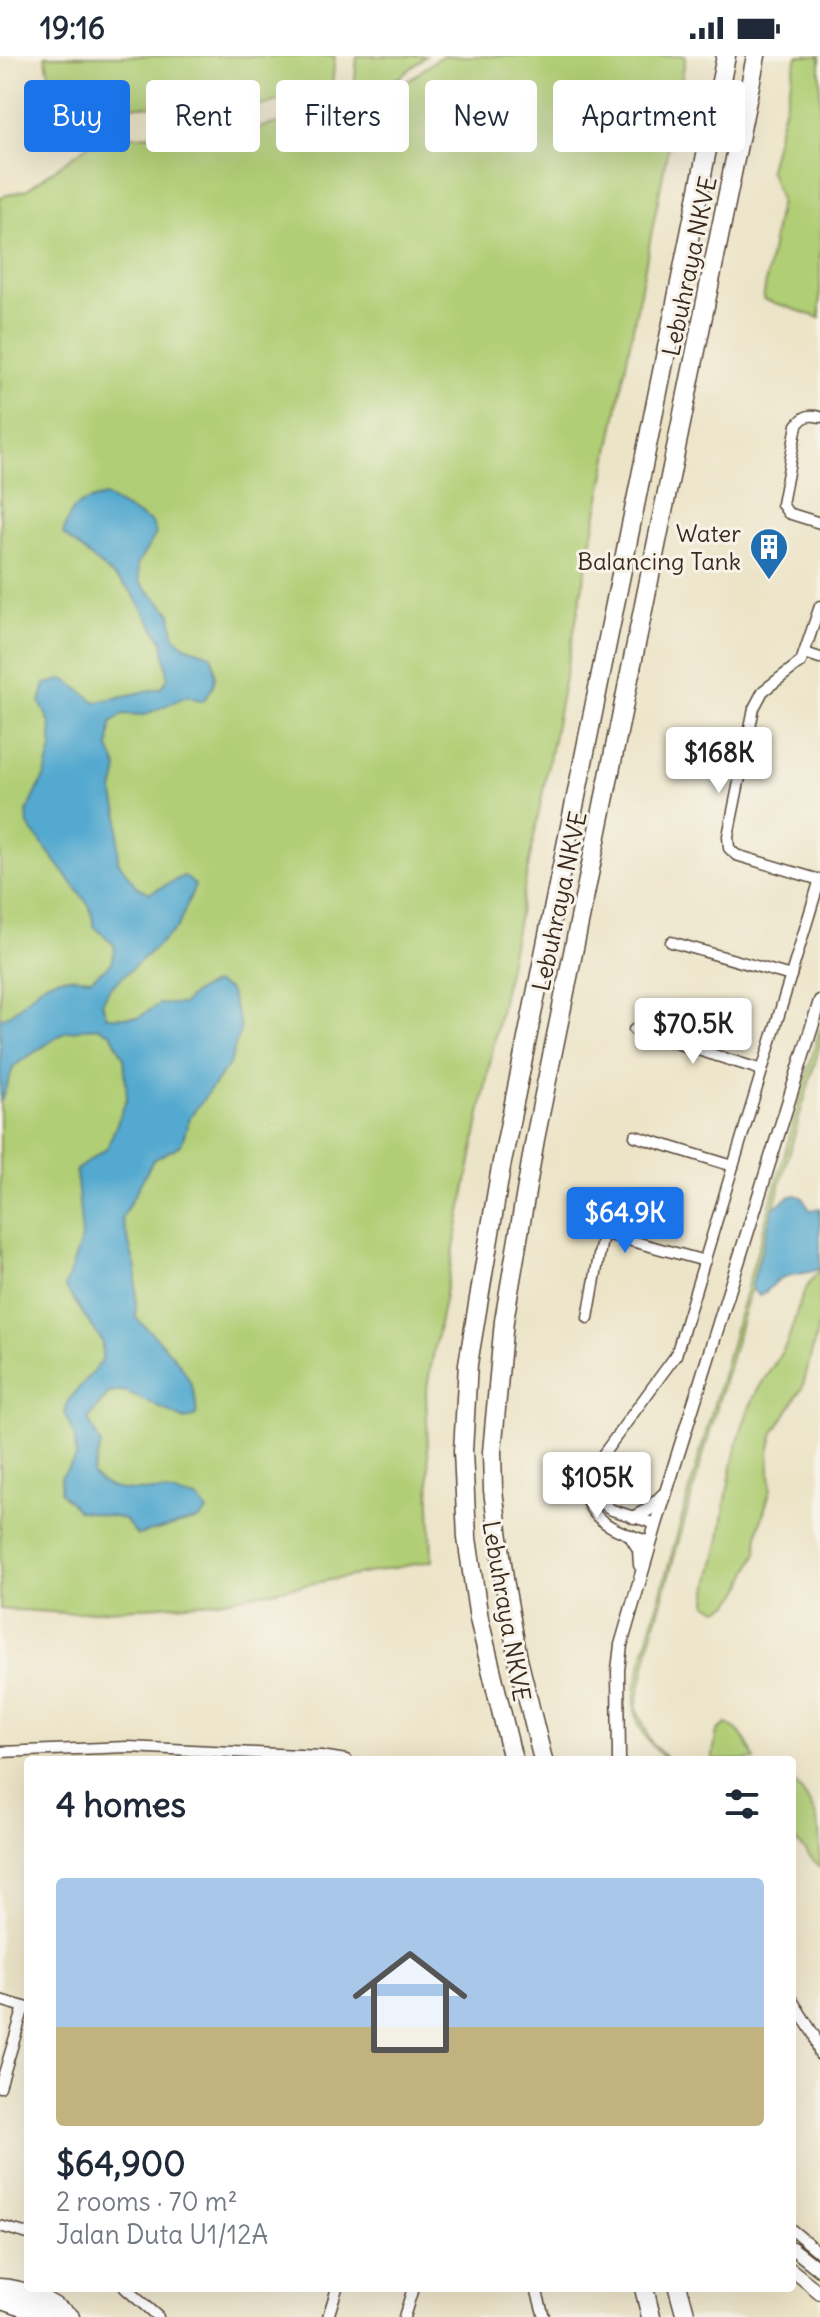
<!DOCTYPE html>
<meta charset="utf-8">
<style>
:root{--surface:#fff;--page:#f2f2f3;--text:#1f2937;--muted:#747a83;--accent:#1a73e8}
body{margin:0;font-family:Delius,sans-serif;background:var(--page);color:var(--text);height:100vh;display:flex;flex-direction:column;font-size:30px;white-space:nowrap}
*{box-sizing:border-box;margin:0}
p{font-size:26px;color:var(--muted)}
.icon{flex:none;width:44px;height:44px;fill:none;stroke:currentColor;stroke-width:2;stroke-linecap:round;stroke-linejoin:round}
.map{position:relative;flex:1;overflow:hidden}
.drawer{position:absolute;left:24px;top:1700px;width:772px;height:536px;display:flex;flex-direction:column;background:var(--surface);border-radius:8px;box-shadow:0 8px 32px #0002}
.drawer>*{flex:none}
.guide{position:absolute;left:24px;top:24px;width:772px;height:72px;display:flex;gap:16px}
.price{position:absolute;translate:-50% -68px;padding:0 18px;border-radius:8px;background:#fff;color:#222;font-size:26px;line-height:52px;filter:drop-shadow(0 2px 4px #0008)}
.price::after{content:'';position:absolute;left:50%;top:48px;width:24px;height:18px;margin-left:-12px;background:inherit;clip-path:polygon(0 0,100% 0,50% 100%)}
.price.selected{background:var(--accent);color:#fff}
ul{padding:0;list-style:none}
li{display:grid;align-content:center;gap:16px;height:424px;padding:0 32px}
li span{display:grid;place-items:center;height:248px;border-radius:8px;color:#555}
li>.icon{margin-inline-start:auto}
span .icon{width:144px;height:144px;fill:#fffc;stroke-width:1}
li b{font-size:34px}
h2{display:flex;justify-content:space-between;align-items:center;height:96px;padding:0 32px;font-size:34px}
.tag{padding:0 28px;border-radius:8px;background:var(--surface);box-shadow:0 8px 32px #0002;font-size:28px;line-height:72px}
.tag.selected{background:var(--accent);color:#fff}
.status{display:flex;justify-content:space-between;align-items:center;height:56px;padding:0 40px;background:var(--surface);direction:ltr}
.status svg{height:22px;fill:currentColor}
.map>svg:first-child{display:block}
.green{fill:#b0ce75;stroke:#767c4a;stroke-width:2}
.water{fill:#52a9cf;stroke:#466a76;stroke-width:2}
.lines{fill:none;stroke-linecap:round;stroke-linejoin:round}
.minor-casing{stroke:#564637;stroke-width:13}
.tertiary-casing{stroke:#564637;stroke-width:15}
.motorway-casing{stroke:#564637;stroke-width:21}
.minor{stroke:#fff;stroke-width:10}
.tertiary{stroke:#fff;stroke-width:12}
.motorway{stroke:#fff;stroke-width:18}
.labels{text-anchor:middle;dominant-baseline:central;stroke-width:6;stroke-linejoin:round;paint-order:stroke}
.street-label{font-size:24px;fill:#3b2a1e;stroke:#f7f3e8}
.poi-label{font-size:24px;fill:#3b2a1e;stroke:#f7f3e8;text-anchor:end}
</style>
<div class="status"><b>19:16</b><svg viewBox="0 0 49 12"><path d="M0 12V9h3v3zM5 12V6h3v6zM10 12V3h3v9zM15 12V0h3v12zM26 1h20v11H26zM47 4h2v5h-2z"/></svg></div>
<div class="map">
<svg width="820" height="2261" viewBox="0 0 820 2261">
<rect width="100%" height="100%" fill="#f7f3e8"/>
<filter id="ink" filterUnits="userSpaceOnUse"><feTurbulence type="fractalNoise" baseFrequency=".0125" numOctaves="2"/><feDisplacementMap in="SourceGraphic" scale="16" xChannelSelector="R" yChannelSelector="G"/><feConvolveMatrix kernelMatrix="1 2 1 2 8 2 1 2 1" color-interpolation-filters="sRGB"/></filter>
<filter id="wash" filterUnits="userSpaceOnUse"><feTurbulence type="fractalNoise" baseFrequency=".006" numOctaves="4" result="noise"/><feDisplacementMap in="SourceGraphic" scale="32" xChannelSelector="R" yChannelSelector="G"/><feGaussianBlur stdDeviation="1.8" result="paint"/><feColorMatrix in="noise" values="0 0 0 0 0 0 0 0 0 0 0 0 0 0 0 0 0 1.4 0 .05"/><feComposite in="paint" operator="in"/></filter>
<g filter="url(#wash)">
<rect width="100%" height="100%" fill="#ece4c7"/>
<!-- green -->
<g class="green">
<path d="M 45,0 L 335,0 L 332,31 L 257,51 L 131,50 L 54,40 Z"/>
<path d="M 357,0 L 426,0 L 400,21 L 354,35 Z"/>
<path d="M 441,0 L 686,0 L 426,1336 L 432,1505 L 213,1546 L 68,1557 L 0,1553 L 0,141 L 26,134 L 100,81 L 241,76 L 340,52 L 404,28 Z"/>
<path d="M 797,0 L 820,0 L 820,262 L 763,243 L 780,144 L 769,113 Z"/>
<path d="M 820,972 L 820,989 L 651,1583 L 636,1651 L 652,1688 L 669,1704 L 666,1704 C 619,1660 635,1637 648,1582 Z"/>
<path d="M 820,1214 L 820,1264 L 803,1330 L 773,1379 L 769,1397 L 771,1432 L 758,1476 L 757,1496 L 741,1534 L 730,1548 L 718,1553 L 707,1548 C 707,1525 716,1504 720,1482 C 728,1432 733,1385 755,1339 C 764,1320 779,1305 787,1286 C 797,1261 799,1234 820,1214 Z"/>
<path d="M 727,1668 C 742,1674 749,1690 755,1704 L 712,1704 L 717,1675 Z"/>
<path d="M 792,1724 C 820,1755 820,1768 820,1811 L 792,1781 Z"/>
</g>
<!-- water -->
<g class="water">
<path d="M 105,440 L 152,467 L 156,478 L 137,509 L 140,527 L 171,557 L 174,580 L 185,590 L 211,599 C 218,619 216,630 203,645 L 187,640 L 144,659 L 124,658 L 111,666 L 109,691 L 118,714 L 113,735 L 119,761 L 118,805 L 136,830 L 150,837 L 184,820 L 195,829 L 178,871 L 109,933 L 102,947 L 107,961 L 139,961 L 159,948 L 183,948 L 195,936 L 215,927 L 229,934 L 241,971 L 230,1007 L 190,1061 L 181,1089 L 153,1104 L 122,1162 L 136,1213 L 136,1262 C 163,1288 200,1319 196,1360 L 185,1364 L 125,1335 L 109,1337 L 88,1363 L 101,1389 L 92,1418 C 110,1439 134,1434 159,1435 C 172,1436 186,1441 198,1443 L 207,1455 L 199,1463 L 137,1479 L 124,1463 L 77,1454 L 60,1436 L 61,1421 L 76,1402 L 75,1382 L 65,1359 L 68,1345 L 102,1305 L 102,1285 L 65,1231 L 82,1181 L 76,1114 L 107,1092 L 127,1042 L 124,1002 L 111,977 L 96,971 L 65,976 L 14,1010 L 0,1047 L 0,962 C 21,957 32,931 52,924 C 65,919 79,922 91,923 L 112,907 L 115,890 L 94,870 L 90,851 L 28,769 L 27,756 L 45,719 L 52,692 L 50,667 L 40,646 L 45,628 L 65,623 L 96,646 L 161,632 L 168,622 L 163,586 L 130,534 L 63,478 C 71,448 76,448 105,440 Z"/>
<path d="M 795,1139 L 802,1141 L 810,1154 L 820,1152 L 820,1212 C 806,1220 792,1216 780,1223 C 772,1228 768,1236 759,1240 L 751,1232 L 773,1152 L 788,1141 Z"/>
</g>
</g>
<g filter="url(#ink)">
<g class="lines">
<defs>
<g id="minor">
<path d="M 820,361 C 809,358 804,360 797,369 L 782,448 L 788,457 L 820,467"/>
<path d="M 805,597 L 820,602"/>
<path d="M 820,824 L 736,799 L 729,792 L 728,780 L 754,652 L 763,635 L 801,606 L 820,550"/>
<path d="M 671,886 L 791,920"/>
<path d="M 634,974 L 762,1014"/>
<path d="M 635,1080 L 733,1110"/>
<path d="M 588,1262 L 602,1183 L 606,1178 L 705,1205"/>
<path d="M 584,1434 L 612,1454 L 656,1468"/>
<path d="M 650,1486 C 618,1475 581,1465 585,1423 L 676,1299 L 820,823"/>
<path d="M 0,1696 L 128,1691 L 321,1700 L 346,1704"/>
<path d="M 0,1944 L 28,1952"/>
<path d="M 792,1944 L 814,1979 L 820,1999"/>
<path d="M 0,2031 L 24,1951"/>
<path d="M 0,2170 L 28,2178"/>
<path d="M 792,2174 L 820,2197"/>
<path d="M 125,2232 L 158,2261"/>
<path d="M 536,2232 L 544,2261"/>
<path d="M 328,2261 L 337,2232"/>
<path d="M 404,2261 L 413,2232"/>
</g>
<g id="tertiary">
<path d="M 634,1461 L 648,1454 L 663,1439"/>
<path d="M 631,1480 L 639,1493 L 640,1509"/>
<path d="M 619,1704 L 618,1614 L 621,1589 L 656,1468 L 820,945"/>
<path d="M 792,2192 L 820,2214"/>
<path d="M 792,2214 L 820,2237"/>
</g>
<g id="motorway">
<path d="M 513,1704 L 479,1563 L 467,1482 L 463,1395 L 468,1308 L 501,1111 L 726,0"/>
<path d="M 543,1704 L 518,1603 L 504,1523 L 493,1434 L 492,1396 L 504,1265 L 535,1083 L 756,0"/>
<path d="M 0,2232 C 27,2233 48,2246 70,2261"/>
<path d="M 644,2232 L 651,2261"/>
<path d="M 678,2232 L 686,2261"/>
<path d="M 0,2242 L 29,2252 L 43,2261"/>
</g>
</defs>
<!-- minor casing -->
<use href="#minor" class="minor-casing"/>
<!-- tertiary casing -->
<use href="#tertiary" class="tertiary-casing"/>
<!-- motorway casing -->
<use href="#motorway" class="motorway-casing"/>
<!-- minor -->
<use href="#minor" class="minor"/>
<!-- tertiary -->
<use href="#tertiary" class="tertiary"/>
<!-- motorway -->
<use href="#motorway" class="motorway"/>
</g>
</g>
<!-- icons -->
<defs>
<symbol id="building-pin" viewBox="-11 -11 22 30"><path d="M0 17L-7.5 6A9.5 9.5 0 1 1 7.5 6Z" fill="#1f6fb2" stroke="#f7f3e8"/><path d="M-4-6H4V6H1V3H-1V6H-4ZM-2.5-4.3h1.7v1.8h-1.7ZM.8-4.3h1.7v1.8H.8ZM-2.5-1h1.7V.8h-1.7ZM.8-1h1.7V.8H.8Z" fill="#fff"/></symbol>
</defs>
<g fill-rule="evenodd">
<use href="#building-pin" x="747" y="469" width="44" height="60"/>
</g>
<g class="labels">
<!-- street labels -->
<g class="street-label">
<text transform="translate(689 210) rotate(-78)">Lebuhraya NKVE</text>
<text transform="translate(559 845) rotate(-78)">Lebuhraya NKVE</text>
<text transform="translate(507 1555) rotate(80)">Lebuhraya NKVE</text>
</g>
<!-- poi labels -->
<g class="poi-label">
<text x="741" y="477">Water<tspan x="741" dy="28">Balancing Tank</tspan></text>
</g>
</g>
</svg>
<b class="price" style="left:719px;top:739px">$168K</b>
<b class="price" style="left:693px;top:1010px">$70.5K</b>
<b class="price selected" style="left:625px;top:1199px">$64.9K</b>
<b class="price" style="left:597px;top:1464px">$105K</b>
<div class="guide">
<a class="tag selected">Buy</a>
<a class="tag">Rent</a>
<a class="tag">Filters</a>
<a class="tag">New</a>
<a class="tag">Apartment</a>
</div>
<section class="drawer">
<h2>4 homes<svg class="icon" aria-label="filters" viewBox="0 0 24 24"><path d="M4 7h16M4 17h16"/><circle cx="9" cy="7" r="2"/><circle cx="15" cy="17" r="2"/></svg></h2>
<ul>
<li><span style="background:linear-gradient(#a9c7e8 60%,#c2b280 0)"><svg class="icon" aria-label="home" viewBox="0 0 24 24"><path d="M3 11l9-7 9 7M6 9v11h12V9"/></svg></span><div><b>$64,900</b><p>2 rooms · 70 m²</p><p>Jalan Duta U1/12A</p></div></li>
</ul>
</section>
</div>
